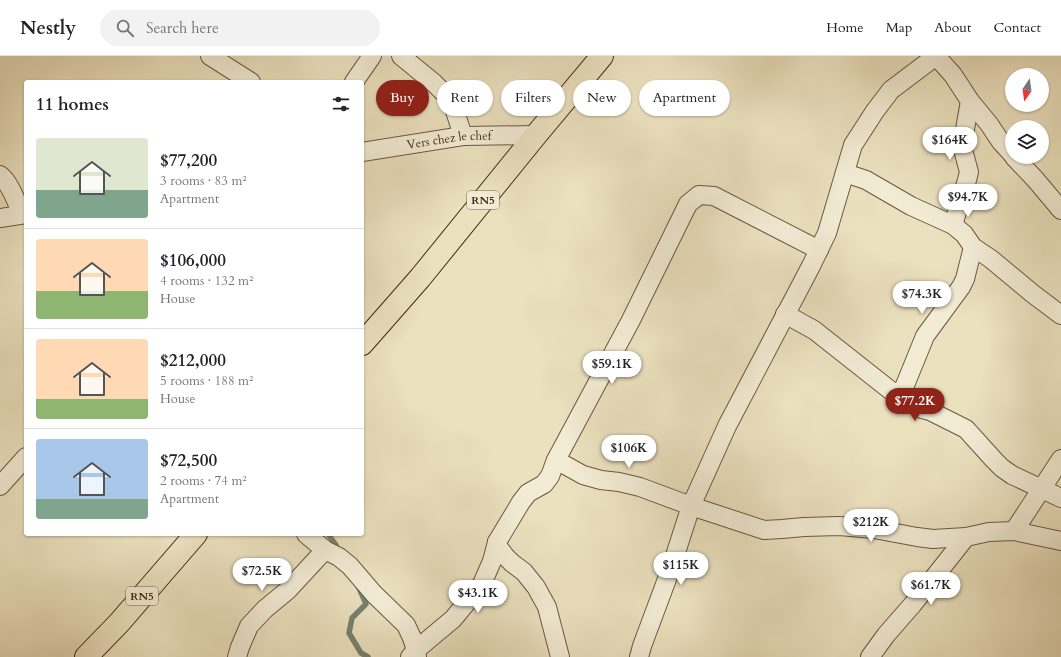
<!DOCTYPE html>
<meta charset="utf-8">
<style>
:root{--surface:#fff;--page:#f2f2f2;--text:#202124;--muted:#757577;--line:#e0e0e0;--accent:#8f2418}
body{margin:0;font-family:Cardo,serif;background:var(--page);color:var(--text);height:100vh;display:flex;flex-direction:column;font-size:15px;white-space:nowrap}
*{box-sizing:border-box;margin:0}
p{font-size:13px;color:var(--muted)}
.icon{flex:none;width:22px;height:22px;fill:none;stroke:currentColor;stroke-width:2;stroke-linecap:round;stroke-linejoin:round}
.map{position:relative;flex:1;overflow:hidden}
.sheet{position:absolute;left:24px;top:24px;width:340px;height:456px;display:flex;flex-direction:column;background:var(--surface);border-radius:4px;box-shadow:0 1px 3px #0004}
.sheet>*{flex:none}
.guide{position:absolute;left:376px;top:24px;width:380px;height:36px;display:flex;gap:8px}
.needle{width:26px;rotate:193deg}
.buttons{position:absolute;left:1005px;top:12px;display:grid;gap:8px}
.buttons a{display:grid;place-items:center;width:44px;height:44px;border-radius:50%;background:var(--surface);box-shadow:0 1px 3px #0004;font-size:20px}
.price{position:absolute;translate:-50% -34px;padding:0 9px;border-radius:14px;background:#fff;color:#222;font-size:13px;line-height:26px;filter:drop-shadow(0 1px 2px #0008)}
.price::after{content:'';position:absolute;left:50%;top:24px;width:12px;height:9px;margin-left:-6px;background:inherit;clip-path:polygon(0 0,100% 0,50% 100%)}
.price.active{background:var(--accent);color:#fff}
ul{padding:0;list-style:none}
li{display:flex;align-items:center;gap:12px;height:100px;padding:0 12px}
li+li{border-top:1px solid var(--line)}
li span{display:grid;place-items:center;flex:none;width:112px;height:80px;border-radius:4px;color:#555}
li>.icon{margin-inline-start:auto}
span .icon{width:48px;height:48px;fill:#fffc;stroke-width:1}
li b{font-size:17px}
h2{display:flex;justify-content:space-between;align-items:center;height:48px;padding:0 12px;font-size:17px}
.pill{padding:0 14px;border-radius:18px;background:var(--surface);box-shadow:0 1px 3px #0004;font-size:14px;line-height:36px}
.pill.active{background:var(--accent);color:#fff}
header{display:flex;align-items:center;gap:24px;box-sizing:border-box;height:56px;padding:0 20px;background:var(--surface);border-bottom:1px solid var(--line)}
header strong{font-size:19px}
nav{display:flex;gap:22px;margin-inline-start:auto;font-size:14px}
.search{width:280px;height:36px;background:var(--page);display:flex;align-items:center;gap:10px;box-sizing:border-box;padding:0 14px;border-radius:22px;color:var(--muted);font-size:15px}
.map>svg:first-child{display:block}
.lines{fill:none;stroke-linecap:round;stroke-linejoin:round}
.stream{stroke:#768270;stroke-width:5.5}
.street-casing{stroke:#6c5740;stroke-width:20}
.highway-casing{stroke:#412915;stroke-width:24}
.street{stroke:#f2ecd5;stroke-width:18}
.highway{stroke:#ebe1bf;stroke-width:22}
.labels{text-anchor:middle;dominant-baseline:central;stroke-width:3;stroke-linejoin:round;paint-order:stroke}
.shield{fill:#f2ecd5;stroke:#76644f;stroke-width:1}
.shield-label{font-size:11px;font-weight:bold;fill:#412915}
.street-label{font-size:12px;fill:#412915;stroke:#f2ecd5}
</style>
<header>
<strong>Nestly</strong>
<div class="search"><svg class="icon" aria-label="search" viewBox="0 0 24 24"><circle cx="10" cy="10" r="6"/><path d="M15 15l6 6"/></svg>Search here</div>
<nav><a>Home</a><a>Map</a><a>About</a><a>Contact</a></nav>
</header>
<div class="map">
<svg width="1061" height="601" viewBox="0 0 1061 601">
<rect width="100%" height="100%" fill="#ebe1bf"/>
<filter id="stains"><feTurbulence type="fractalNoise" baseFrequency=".005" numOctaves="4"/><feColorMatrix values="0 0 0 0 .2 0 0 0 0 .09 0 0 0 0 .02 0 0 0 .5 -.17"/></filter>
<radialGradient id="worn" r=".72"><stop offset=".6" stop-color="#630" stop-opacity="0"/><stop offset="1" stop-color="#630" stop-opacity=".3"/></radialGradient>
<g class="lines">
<!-- stream -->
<g class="stream">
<path d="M 328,478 L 336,489 L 337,495"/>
<path d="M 358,530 L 366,548 L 352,562 L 349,577 L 361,597 L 368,601"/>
</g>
<defs>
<g id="street">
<path d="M 210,0 L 251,26"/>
<path d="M 401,0 L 434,27 L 448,41 L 454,52 L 463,80"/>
<path d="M 936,0 L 953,19 L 970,45 L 989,68 L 1001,86 L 1012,98"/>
<path d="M 354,26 L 372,0"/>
<path id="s1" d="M 362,96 L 463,80 L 536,79"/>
<path d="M 1014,101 L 1035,123 L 1061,154"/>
<path d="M 845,117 L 866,124 L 911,150 L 953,169 L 964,178 L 973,191 L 991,203 L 1033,238 L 1061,259"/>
<path d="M 0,119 C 11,128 16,146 22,158"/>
<path d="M 0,162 L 26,158"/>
<path d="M 953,169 L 967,124 L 969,116 L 962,90 L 970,45"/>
<path d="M 785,258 L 814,274 L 890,334 L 896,338 L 912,341 L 916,347 L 922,353 L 930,355 L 966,373 L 994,404 L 1002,412 L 1012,419 L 1061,442"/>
<path d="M 901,339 L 925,280 L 961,231 L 965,223 L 973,191"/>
<path d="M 556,404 L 583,419 L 601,424 L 619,426 L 640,431 L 691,450 L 764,474 L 782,473 L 804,471 L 839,470 L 874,473 L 917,481 L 933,483 L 966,481 L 989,476 L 1014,475 L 1061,485"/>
<path d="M 0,430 L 26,401"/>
<path d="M 1014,475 L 1061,403"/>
<path d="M 306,478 L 325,494 L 339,501 L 350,510 L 374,538 L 406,569 L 412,582 L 416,594 L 417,601"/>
<path d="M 237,601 L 240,591 L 249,570 L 265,553 L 288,534 L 325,494"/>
<path d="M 410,601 L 416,594 L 453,563 L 482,528 L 492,505 L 497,486"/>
<path d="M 560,601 L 547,551 L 536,531 L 524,516 L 512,507 L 505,500 L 499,492 L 497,486 L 521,446 L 528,437 L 544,428 L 550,420 L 556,404 L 631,264 L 688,148 L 699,139 L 714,140 L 819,194"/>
<path d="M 639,601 L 642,590 L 670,515 L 691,450 L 727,370 L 811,210 L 827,177 L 853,89 L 875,55 L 891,34 L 936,0"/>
<path d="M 870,601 L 886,579 L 913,548 L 966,481"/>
</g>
<g id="highway">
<path d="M 362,288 L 420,222 L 536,79 L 602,0"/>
<path d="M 86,601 L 119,567 L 196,478"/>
</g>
</defs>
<!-- street casing -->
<use href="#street" class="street-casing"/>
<!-- highway casing -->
<use href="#highway" class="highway-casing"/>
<!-- street -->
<use href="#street" class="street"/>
<!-- highway -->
<use href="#highway" class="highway"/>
</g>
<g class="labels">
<!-- shield labels -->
<g class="shield">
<rect x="467" y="135" width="32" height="18" rx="3"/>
<rect x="126" y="531" width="32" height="18" rx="3"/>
</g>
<g class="shield-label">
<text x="483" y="144">RN5</text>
<text x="142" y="540">RN5</text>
</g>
<!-- street labels -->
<g class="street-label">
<text stroke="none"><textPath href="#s1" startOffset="88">Vers chez le chef</textPath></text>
</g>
</g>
<rect width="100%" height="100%" filter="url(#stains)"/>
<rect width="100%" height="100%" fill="url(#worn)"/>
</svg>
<div class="buttons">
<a><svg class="needle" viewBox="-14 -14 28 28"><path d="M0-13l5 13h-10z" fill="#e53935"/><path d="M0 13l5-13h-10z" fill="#757577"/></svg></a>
<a><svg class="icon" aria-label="layers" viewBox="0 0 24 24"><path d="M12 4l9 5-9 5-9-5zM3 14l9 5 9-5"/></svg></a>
</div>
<b class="price" style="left:950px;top:105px">$164K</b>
<b class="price" style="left:968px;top:162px">$94.7K</b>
<b class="price" style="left:922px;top:259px">$74.3K</b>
<b class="price" style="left:612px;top:329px">$59.1K</b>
<b class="price active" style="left:915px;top:366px">$77.2K</b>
<b class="price" style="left:629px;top:413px">$106K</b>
<b class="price" style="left:871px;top:487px">$212K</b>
<b class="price" style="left:681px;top:530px">$115K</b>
<b class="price" style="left:262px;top:536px">$72.5K</b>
<b class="price" style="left:931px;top:550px">$61.7K</b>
<b class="price" style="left:478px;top:558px">$43.1K</b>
<div class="guide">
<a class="pill active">Buy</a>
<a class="pill">Rent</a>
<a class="pill">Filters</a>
<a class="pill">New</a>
<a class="pill">Apartment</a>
</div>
<section class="sheet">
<h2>11 homes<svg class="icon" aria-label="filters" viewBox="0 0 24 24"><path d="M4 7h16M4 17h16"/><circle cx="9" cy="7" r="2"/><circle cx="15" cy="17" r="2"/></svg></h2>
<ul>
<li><span style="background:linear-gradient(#dfe7d0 65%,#7fa58c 0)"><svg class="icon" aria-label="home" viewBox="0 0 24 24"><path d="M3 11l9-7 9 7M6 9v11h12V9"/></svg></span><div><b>$77,200</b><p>3 rooms · 83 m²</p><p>Apartment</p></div></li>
<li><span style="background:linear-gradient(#ffd9b3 65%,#8fb573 0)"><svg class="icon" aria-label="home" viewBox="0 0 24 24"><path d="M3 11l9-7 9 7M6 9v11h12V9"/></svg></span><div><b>$106,000</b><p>4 rooms · 132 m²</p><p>House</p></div></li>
<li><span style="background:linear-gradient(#ffd9b3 75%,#8fb573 0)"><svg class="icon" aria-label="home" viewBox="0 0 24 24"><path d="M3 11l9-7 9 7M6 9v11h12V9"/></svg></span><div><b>$212,000</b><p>5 rooms · 188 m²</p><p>House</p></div></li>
<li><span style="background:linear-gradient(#a9c7e8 75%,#7fa58c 0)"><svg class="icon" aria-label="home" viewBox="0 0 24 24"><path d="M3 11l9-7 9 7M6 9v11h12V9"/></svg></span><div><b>$72,500</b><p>2 rooms · 74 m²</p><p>Apartment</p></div></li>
</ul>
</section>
</div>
